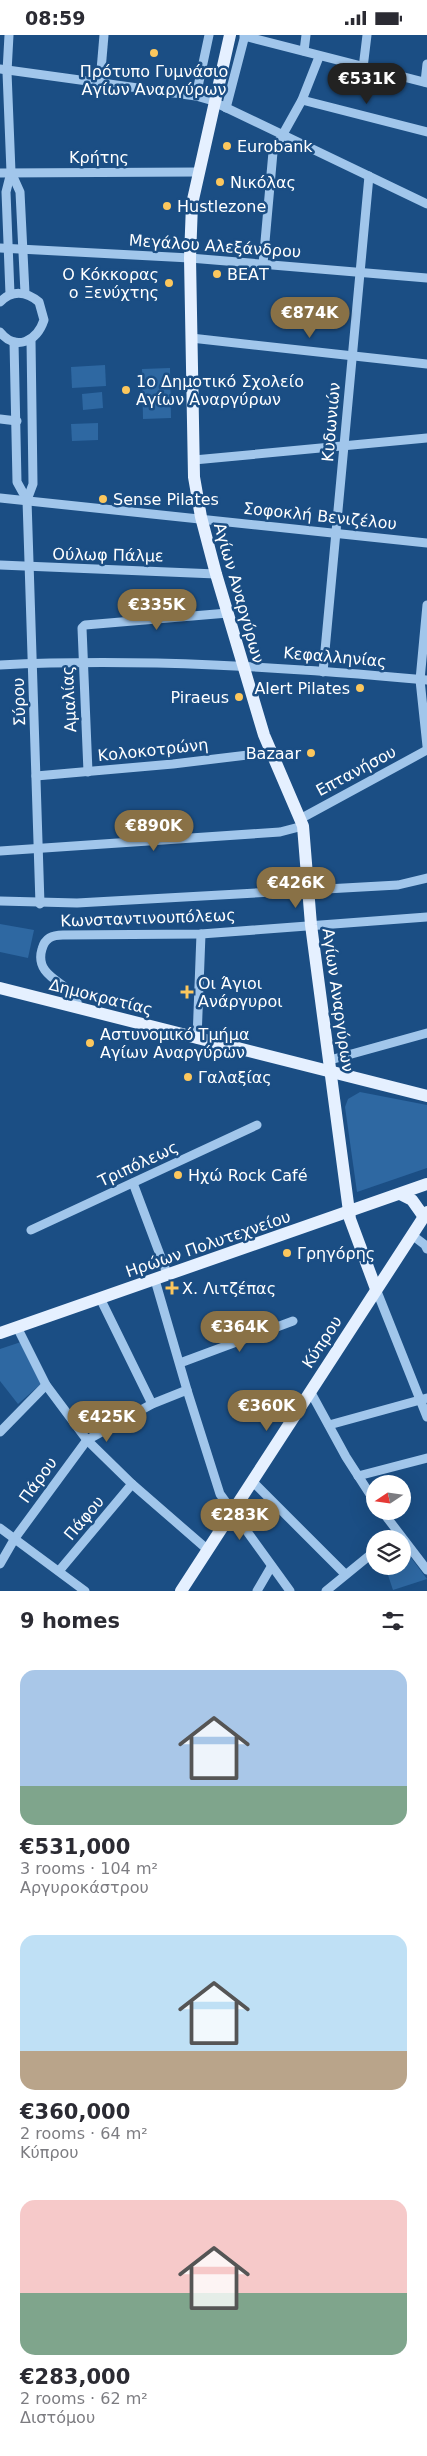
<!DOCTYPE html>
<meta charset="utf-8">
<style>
:root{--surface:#fff;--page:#f2f2f3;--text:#2b2b33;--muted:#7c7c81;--accent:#897146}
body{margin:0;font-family:"DejaVu Sans",sans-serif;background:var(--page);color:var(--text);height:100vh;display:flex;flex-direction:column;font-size:19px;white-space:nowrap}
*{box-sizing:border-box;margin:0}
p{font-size:16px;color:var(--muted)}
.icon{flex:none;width:28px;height:28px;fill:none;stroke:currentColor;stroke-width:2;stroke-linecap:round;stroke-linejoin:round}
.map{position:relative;height:1556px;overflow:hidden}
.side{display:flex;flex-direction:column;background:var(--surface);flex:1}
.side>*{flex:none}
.needle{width:32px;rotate:257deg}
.controls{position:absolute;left:366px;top:1440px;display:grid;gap:10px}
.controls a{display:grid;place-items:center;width:45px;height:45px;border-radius:50%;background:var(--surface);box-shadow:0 5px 20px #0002;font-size:25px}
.price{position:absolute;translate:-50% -42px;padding:0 11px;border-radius:18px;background:var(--accent);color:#fff;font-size:16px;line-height:32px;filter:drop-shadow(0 1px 2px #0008)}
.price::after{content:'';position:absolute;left:50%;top:30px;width:15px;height:11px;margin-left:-8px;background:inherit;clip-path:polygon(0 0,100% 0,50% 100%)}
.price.active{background:#222;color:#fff}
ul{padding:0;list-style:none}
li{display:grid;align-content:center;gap:10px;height:265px;padding:0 20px}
li span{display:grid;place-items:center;height:155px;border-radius:15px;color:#555}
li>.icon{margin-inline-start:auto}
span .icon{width:90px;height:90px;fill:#fffc;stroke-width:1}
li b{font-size:21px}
h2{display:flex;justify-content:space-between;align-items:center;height:60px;padding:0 20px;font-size:21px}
.status{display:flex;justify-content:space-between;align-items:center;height:35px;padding:0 25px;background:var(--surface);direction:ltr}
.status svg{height:14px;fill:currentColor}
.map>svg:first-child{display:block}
.green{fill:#2e68a2}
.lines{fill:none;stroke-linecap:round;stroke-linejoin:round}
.minor{stroke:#a1c6eb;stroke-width:9}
.major{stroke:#e5f0ff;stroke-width:12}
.poi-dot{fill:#fcc75d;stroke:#1b4e84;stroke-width:2}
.labels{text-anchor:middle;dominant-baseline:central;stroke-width:5;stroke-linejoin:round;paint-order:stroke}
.poi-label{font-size:16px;fill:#fff;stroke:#1b4e84;text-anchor:start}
.street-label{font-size:16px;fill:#fff;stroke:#1b4e84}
</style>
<div class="status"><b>08:59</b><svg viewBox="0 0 49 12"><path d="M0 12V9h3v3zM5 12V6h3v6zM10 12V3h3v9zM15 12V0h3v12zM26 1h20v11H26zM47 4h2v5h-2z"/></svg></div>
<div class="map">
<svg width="427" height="1556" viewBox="0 0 427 1556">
<rect width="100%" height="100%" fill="#1b4e84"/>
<!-- green -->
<g class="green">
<path d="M 105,330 L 106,351 L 72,353 L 71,332 Z"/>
<path d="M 170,333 L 171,383 L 143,384 L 142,334 Z"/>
<path d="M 102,357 L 103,373 L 83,375 L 82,359 Z"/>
<path d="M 98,388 L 98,405 L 72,406 L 71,389 Z"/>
<path d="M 0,889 L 34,895 L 28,923 L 0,917 Z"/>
<path d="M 360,1057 L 427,1070 L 427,1133 L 357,1157 L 345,1072 L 348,1064 Z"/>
<path d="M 21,1307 L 42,1348 L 18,1369 L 0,1346 L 0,1314 Z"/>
<path d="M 403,1512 L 427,1544 L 393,1555 L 387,1537 L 382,1531 L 402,1531 Z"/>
</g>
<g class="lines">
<!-- minor -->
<g class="minor">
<path d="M 9,0 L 7,37 L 11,137 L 6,157 L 10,259"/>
<path d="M 244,1 L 427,48"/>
<path d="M 304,16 L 306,0"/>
<path d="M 363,33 L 367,0"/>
<path d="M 0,34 L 196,61 L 210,65 L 427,169"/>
<path d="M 100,47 L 104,0"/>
<path d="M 425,47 L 427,29"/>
<path d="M 196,61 L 209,0"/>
<path d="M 302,65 L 427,97"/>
<path d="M 226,73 L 245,0"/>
<path d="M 11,137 L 20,157 L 25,258"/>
<path d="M 0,138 L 199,137"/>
<path d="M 0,213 L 190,223 L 427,243"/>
<path d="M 263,229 L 273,117 L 302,65 L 319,22"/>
<path d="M 0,267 C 12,255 26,256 39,267 L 44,285 C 37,306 16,317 0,297"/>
<path d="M 191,303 L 427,329"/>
<path d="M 31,305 L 33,449 L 27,465 L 40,869"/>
<path d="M 14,307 L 17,447 L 27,465"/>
<path d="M 0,384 L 17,386"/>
<path d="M 194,425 L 427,403"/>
<path d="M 0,463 L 427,508"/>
<path d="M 0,530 L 216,539"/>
<path d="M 427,570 L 420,645 L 427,711"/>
<path d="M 0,630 C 141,623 286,632 427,645"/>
<path d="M 323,637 L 369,141"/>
<path d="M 88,737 L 82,593 L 85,590 L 228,578"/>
<path d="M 36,741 L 173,729 L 272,717"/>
<path d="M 300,784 L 427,715"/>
<path d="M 0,816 L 280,797 L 303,791"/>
<path d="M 0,866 L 77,868 L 398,850 L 427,843"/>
<path d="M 77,973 C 82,949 32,947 42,914 C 45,903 52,900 63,900 L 201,899 L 427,882"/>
<path d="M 197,1004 L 201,899"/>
<path d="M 330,1025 L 427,998"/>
<path d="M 133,1148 L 168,1241"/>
<path d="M 31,1195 L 257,1090"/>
<path d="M 412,1200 L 425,1210 L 427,1214"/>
<path d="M 155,1245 L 187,1355 L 220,1459 L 290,1556"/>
<path d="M 376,1254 L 427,1382"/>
<path d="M 100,1263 L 152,1369"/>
<path d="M 17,1292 L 46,1350 L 87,1405 L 132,1449 L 208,1515"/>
<path d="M 180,1328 L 293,1286"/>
<path d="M 310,1356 L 346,1422 L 375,1467"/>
<path d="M 329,1390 L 427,1363"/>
<path d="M 0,1397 L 46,1350"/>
<path d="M 358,1441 L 427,1423"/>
<path d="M 252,1446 L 345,1539"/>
<path d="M 382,1476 L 427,1535"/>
<path d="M 0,1493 L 85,1556"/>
<path d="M 0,1529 L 15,1503 L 87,1405 L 152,1369 L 187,1355"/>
<path d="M 59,1536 L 132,1449"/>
<path d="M 257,1556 L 271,1532"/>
<path d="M 326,1556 L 375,1516"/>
</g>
<!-- major -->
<g class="major">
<path d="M 230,0 L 192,169 L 190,223 L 194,442 L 201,482 L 216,539 L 264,700 L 303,791 L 311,890 L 350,1184 L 376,1254"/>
<path d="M 0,953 L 427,1061"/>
<path d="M 400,1159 L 412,1165 L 424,1182"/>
<path d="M 0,1298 L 427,1149"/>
<path d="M 181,1556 L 427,1177"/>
</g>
</g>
<!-- markers -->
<g class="poi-dot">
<circle cx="154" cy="18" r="5"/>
<circle cx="227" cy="111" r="5"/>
<circle cx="220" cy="147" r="5"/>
<circle cx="167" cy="171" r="5"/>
<circle cx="217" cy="239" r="5"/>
<circle cx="169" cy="248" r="5"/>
<circle cx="126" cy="355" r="5"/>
<circle cx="103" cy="464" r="5"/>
<circle cx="360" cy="653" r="5"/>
<circle cx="239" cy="662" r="5"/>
<circle cx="311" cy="718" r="5"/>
<path d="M184.5 949.5h5v5h5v5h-5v5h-5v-5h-5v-5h5z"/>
<circle cx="90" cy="1008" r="5"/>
<circle cx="188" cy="1042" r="5"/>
<circle cx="178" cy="1140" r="5"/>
<circle cx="287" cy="1218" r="5"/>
<path d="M169.5 1245.5h5v5h5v5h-5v5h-5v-5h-5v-5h5z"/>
</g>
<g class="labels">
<!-- poi labels -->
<g class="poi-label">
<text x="154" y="36" text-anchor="middle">Πρότυπο Γυμνάσιο<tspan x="154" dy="18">Αγίων Αναργύρων</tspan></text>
<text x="237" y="111">Eurobank</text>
<text x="230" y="147">Νικόλας</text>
<text x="177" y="171">Hustlezone</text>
<text x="159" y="239" text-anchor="end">Ο Κόκκορας<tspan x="159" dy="18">ο Ξενύχτης</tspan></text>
<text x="227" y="239">ΒΕΑΤ</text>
<text x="136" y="346">1ο Δημοτικό Σχολείο<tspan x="136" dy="18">Αγίων Αναργύρων</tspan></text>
<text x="113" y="464">Sense Pilates</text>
<text x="350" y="653" text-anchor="end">Alert Pilates</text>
<text x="229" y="662" text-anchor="end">Piraeus</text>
<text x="301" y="718" text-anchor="end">Bazaar</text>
<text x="198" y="948">Οι Άγιοι<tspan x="198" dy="18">Ανάργυροι</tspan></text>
<text x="100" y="999">Αστυνομικό Τμήμα<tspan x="100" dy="18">Αγίων Αναργύρων</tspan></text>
<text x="198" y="1042">Γαλαξίας</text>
<text x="188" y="1140">Ηχώ Rock Café</text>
<text x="297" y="1218">Γρηγόρης</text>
<text x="182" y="1253">Χ. Λιτζέπας</text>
</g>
<!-- street labels -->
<g class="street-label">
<text x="99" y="122">Κρήτης</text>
<text transform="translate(215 211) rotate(4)">Μεγάλου Αλεξάνδρου</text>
<text transform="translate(331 387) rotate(-85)">Κυδωνιών</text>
<text transform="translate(320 481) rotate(6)">Σοφοκλή Βενιζέλου</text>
<text transform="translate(108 520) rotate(1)">Ούλωφ Πάλμε</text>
<text transform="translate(239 558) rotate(74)">Αγίων Αναργύρων</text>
<text transform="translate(335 622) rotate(5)">Κεφαλληνίας</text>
<text transform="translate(69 664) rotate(-93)">Αμαλίας</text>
<text transform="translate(19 667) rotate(-92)">Σύρου</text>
<text transform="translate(153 715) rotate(-6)">Κολοκοτρώνη</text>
<text transform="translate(356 736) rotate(-28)">Επτανήσου</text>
<text transform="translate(148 883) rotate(-2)">Κωνσταντινουπόλεως</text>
<text transform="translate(101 962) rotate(14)">Δημοκρατίας</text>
<text transform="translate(338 965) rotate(82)">Αγίων Αναργύρων</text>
<text transform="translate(138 1129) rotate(-25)">Τριπόλεως</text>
<text transform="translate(208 1209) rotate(-19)">Ηρώων Πολυτεχνείου</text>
<text transform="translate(322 1307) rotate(-57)">Κύπρου</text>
<text transform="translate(38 1445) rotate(-54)">Πάρου</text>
<text transform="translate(84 1483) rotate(-50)">Πάφου</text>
</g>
</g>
</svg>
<div class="controls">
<a><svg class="needle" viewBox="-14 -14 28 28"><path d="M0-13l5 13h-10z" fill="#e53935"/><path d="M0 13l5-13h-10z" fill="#7c7c81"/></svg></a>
<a><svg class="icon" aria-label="layers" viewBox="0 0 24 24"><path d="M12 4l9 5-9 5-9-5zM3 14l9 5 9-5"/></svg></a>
</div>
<b class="price active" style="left:367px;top:70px">€531K</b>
<b class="price" style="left:310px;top:304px">€874K</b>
<b class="price" style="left:157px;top:596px">€335K</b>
<b class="price" style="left:154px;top:817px">€890K</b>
<b class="price" style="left:296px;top:874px">€426K</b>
<b class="price" style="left:240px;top:1318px">€364K</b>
<b class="price" style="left:267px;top:1397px">€360K</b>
<b class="price" style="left:107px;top:1408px">€425K</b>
<b class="price" style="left:240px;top:1506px">€283K</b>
</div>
<section class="side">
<h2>9 homes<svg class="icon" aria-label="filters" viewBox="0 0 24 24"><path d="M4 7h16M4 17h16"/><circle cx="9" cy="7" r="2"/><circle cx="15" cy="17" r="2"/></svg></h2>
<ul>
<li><span style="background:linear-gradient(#a9c7e8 75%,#7fa58c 0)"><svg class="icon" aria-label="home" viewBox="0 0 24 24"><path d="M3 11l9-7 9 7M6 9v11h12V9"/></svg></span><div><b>€531,000</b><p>3 rooms · 104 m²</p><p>Αργυροκάστρου</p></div></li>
<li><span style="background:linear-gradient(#bfe0f5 75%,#b9a48a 0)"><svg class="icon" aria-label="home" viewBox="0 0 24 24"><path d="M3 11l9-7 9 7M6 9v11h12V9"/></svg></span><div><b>€360,000</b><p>2 rooms · 64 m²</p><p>Κύπρου</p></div></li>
<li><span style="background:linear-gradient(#f6c9c9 60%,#7fa58c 0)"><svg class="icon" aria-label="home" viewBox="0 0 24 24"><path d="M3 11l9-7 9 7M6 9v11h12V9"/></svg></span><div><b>€283,000</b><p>2 rooms · 62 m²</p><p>Διστόμου</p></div></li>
</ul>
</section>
